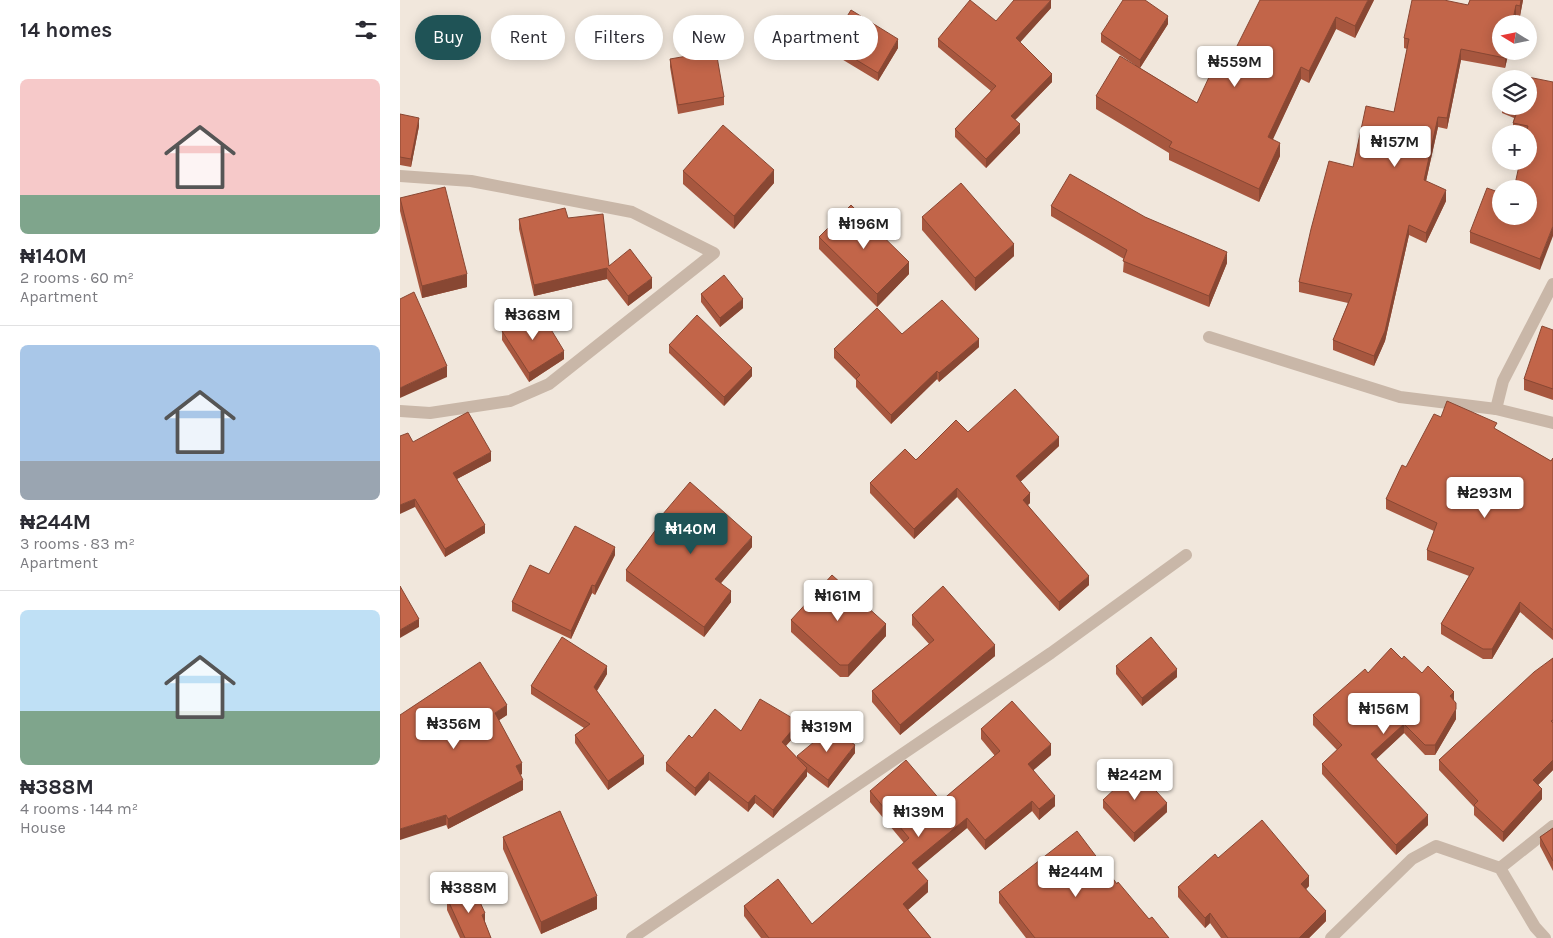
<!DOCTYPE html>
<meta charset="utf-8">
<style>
:root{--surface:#fff;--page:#f2f2f3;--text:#2b2b33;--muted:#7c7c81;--line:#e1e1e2;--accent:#1f5356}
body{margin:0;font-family:Karla,sans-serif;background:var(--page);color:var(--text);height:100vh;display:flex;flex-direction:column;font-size:19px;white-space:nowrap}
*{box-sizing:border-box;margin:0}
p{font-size:16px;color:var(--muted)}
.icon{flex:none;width:28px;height:28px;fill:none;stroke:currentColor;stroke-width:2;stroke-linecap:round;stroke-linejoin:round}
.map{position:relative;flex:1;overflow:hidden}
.drawer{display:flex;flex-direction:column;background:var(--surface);width:400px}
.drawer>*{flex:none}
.guide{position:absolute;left:15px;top:15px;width:475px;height:45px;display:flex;gap:10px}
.needle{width:32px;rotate:280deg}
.fabs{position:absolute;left:1092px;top:15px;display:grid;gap:10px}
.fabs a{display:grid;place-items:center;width:45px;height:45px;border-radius:50%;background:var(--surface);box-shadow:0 2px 12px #0003;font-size:25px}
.price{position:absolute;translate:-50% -42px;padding:0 11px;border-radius:5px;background:#fff;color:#222;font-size:16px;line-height:32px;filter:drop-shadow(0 1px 2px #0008)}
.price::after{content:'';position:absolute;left:50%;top:30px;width:15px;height:11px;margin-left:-8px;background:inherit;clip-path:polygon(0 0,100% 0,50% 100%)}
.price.active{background:var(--accent);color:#fff}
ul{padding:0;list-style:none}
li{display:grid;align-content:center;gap:10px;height:265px;padding:0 20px}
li+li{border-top:1px solid var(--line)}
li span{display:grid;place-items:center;height:155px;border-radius:8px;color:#555}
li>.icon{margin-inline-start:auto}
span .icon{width:90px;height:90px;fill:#fffc;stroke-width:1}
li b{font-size:21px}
h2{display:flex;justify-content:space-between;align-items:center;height:60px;padding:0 20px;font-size:21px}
.pill{padding:0 18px;border-radius:22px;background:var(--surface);box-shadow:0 2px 12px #0003;font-size:18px;line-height:45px}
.pill.active{background:var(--accent);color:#fff}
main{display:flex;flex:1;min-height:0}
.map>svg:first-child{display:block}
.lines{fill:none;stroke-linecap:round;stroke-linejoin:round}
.minor{stroke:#c9b7a8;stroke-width:12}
.wall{fill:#a7573f}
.shaded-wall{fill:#884733}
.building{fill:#c26549;stroke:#884733}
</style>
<main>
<section class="drawer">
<h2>14 homes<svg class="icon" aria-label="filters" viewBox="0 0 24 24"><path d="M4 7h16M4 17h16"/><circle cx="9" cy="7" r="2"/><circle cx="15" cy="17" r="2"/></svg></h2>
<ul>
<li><span style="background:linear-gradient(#f6c9c9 75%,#7fa58c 0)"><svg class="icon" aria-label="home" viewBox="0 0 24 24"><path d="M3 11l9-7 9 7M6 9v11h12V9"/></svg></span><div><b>₦140M</b><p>2 rooms · 60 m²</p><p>Apartment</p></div></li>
<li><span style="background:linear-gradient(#a9c7e8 75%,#9aa5b1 0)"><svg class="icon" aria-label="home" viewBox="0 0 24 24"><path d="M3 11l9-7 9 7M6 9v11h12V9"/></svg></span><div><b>₦244M</b><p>3 rooms · 83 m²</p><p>Apartment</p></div></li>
<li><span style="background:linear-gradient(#bfe0f5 65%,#7fa58c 0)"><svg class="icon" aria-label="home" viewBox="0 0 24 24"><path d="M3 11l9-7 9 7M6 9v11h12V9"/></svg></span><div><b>₦388M</b><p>4 rooms · 144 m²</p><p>House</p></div></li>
</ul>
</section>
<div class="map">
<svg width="1153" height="938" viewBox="0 0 1153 938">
<rect width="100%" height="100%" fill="#f1e7dc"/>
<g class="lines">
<!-- minor -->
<g class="minor">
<path d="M 0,176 L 71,181 L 232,212 L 314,253 L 149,384 L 110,401 L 30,413 L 0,411"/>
<path d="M 809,337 L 1000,397 L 1096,409 L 1153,423"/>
<path d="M 1096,409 L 1103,381 L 1153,284"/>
<path d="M 1100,868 L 1153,826"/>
<path d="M 232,938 L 651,653 L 786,555"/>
<path d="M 931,938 L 1012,859 L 1036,846 L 1100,868 L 1135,927 L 1145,938"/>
</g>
</g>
<!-- wall -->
<g class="wall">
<path d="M 974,0 L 955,38 L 936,29 L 909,83 L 901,79 L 872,140 L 880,156 L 859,202 L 769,160 L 769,153 L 696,109 L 696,96 L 735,65 L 701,42 L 701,34 L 768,24 L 740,68 L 797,103 L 834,52 Z"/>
<path d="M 1070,0 L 1123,0 L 1120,16 L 1116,15 L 1114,24 L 1101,24 L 1109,51 L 1105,68 L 1061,60 L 1047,129 L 1038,127 L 1026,181 L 1046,201 L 1026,243 L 1009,235 L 985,341 L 974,366 L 933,350 L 933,340 L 948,303 L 899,292 L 899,282 L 953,167 L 994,112 L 1007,49 L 1004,48 L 1004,38 L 1068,5 Z"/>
<path d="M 651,8 L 620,42 L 652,82 L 615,120 L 620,133 L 586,168 L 555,137 L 555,129 L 591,91 L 538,47 L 538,39 L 596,21 Z"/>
<path d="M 430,44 L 498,48 L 478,81 L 430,52 Z"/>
<path d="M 270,59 L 324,97 L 324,105 L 278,114 L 270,67 Z"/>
<path d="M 1153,82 L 1140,270 L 1070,243 L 1070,232 L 1129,216 L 1129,134 L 1113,133 L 1113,123 L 1114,118 L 1102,113 L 1102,106 L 1129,106 Z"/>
<path d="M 0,114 L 19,126 L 11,167 L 0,165 Z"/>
<path d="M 283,171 L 374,183 L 334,229 L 283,184 Z"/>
<path d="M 0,198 L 67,287 L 22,298 L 0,211 Z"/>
<path d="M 651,206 L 745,217 L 827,263 L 809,307 L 723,272 L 724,259 L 651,216 Z"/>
<path d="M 522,217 L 614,256 L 575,291 L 522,230 Z"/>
<path d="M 168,218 L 209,266 L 252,288 L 228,306 L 207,279 L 134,296 L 119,229 L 119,219 Z"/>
<path d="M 419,237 L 509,274 L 477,307 L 419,249 Z"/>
<path d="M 301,294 L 343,308 L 320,327 L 301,302 Z"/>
<path d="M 1153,330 L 1153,400 L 1124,390 L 1124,379 Z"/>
<path d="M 102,331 L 164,359 L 129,382 L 102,340 Z"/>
<path d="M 502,334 L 579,347 L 539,382 L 537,379 L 491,424 L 456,387 L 456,380 L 434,358 L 434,349 Z"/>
<path d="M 269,345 L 352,376 L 324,406 L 269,353 Z"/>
<path d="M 1097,430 L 1151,461 L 1153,458 L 1153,640 L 1120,612 L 1092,659 L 1083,659 L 1041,634 L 1041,624 L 1069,576 L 1027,560 L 1027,550 L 1034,531 L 986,509 L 986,499 L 1006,467 Z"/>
<path d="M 568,432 L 659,446 L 620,482 L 630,503 L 628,505 L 689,585 L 659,611 L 557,497 L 514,539 L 470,493 L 470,483 Z"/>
<path d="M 13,442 L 91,461 L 57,479 L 85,533 L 45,557 L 15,507 Z"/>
<path d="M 257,521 L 352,547 L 321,583 L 331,602 L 304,637 L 226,581 L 226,570 L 257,529 Z"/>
<path d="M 215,555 L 195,595 L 192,593 L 171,639 L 112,611 L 112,602 L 149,574 Z"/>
<path d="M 512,615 L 595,656 L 500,735 L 472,702 L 472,691 L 529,644 L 512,625 Z"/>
<path d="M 391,620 L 486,636 L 448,677 L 440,677 L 391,632 Z"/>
<path d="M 1153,658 L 1153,770 L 1138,785 L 1142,799 L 1103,842 L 1074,815 L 1074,807 L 1039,770 L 1039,760 Z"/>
<path d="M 716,666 L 777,677 L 742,706 L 716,674 Z"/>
<path d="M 968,673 L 1022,673 L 1054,700 L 1056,719 L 1035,755 L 1025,755 L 1004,733 L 976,759 L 1028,825 L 996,855 L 922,774 L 922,764 L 937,750 L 913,725 L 913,715 Z"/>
<path d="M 207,674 L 197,691 L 244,764 L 208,790 L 175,743 L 175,735 L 184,728 L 131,694 L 131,686 Z"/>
<path d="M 0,715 L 107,715 L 99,720 L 122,774 L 120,775 L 123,790 L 48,829 Z"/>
<path d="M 581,729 L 651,755 L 633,770 L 655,806 L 639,820 L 632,811 L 585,850 L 567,828 L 517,869 L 528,892 L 508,910 L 531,938 L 361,938 L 344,916 L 344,906 L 412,924 L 504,843 L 470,802 L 470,791 L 541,801 L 595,756 L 581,739 Z"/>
<path d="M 341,731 L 399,731 L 386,746 L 397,758 L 397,756 L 455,753 L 428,788 L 407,772 L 407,776 L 373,818 L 355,803 L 348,812 L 309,780 L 295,796 L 266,771 L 266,763 L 292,738 Z"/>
<path d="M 703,800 L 767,812 L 734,842 L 703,808 Z"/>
<path d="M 1153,828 L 1153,871 L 1140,846 L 1140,837 Z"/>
<path d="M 103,837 L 197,909 L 141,934 L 103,849 Z"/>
<path d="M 818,858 L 909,886 L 906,889 L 926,921 L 909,938 L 821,938 L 810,923 L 805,928 L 778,897 L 778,887 Z"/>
<path d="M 717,884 L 749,919 L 769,938 L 626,938 L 599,903 L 599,892 Z"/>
<path d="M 47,898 L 85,922 L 91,938 L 60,938 L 47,910 Z"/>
</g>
<!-- shaded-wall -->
<g class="shaded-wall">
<path d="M 651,0 L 651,8 L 616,47 L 616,38 Z"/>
<path d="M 968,0 L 974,0 L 955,38 L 955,26 Z"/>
<path d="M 1121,0 L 1123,0 L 1120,16 L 1120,6 Z"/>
<path d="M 1116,5 L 1116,15 L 1114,24 L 1112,24 Z"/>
<path d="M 768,16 L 768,24 L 740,68 L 740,60 Z"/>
<path d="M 936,17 L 936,29 L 909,83 L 909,71 Z"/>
<path d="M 498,39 L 498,48 L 478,81 L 478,73 Z"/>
<path d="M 1061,49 L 1061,60 L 1047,129 L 1047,118 Z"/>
<path d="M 1107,51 L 1109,51 L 1105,68 L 1105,58 Z"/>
<path d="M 901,67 L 901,79 L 868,150 L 868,137 Z"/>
<path d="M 652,74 L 652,82 L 611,124 L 611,116 Z"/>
<path d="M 1038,117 L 1038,127 L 1024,190 L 1024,180 Z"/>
<path d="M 19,118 L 19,126 L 11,167 L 11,159 Z"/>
<path d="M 620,124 L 620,133 L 586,168 L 586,159 Z"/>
<path d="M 880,143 L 880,156 L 859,202 L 859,189 Z"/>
<path d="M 374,170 L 374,183 L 334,229 L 334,216 Z"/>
<path d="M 1046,190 L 1046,201 L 1026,243 L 1026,233 Z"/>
<path d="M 1009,225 L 1009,235 L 985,341 L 974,366 L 974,356 Z"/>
<path d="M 1153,226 L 1153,236 L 1140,270 L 1140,259 Z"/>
<path d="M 614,244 L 614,256 L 575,291 L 575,278 Z"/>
<path d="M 827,252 L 827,263 L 809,307 L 809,296 Z"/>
<path d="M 509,262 L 509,274 L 477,307 L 477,294 Z"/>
<path d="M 207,268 L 207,279 L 134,296 L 134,285 Z"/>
<path d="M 67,274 L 67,287 L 22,298 L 22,286 Z"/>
<path d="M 252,278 L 252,288 L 228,306 L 228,296 Z"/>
<path d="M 343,299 L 343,308 L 320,327 L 320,318 Z"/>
<path d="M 579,339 L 579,347 L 539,382 L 539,373 Z"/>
<path d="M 164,351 L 164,359 L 129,382 L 129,373 Z"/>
<path d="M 47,366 L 47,377 L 0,398 L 0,388 Z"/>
<path d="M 352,368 L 352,376 L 324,406 L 324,397 Z"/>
<path d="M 537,371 L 537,379 L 491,424 L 491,415 Z"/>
<path d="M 659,437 L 659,446 L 616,486 L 616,476 Z"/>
<path d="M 91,452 L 91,461 L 53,481 L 53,473 Z"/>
<path d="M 557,488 L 557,497 L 514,539 L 514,529 Z"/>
<path d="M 630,493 L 630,503 L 623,509 L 623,500 Z"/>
<path d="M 15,499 L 15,507 L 0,514 L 0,505 Z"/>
<path d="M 85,525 L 85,533 L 45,557 L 45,549 Z"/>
<path d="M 352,537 L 352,547 L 315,590 L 315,579 Z"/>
<path d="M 215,547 L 215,555 L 195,595 L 195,586 Z"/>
<path d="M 689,576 L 689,585 L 659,611 L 659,602 Z"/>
<path d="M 192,585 L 192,593 L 171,639 L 171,631 Z"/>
<path d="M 331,591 L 331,602 L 304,637 L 304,627 Z"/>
<path d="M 1120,602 L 1120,612 L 1092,659 L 1092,649 Z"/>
<path d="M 19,619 L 19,627 L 0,638 L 0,630 Z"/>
<path d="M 486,624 L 486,636 L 448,677 L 448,665 Z"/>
<path d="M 595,645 L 595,656 L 500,735 L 500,725 Z"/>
<path d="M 207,666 L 207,674 L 194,695 L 194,687 Z"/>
<path d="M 777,669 L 777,677 L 742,706 L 742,698 Z"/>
<path d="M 1054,692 L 1054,701 L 1050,696 Z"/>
<path d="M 107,705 L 107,715 L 95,723 L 95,713 Z"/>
<path d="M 1056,709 L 1056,719 L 1035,755 L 1035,745 Z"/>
<path d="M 399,722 L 399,731 L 382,750 L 382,742 Z"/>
<path d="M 1004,724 L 1004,733 L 971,764 L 971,754 Z"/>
<path d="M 651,744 L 651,755 L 628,775 L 628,764 Z"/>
<path d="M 455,745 L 455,753 L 428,788 L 428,780 Z"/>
<path d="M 244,756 L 244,764 L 208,790 L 208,781 Z"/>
<path d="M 1153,760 L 1153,770 L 1133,790 L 1133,780 Z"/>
<path d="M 122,763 L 122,774 L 116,777 L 116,766 Z"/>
<path d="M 407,768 L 407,776 L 373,818 L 373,810 Z"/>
<path d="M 309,772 L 309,780 L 295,796 L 295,788 Z"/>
<path d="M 123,780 L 123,790 L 48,829 L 48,819 Z"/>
<path d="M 1142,789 L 1142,799 L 1103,842 L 1103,832 Z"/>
<path d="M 355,795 L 355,803 L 348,812 L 348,803 Z"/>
<path d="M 655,796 L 655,806 L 639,820 L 639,809 Z"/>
<path d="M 632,801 L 632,811 L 585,850 L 585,840 Z"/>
<path d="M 767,803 L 767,812 L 734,842 L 734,833 Z"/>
<path d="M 46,815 L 46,825 L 0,840 L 0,829 Z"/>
<path d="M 1028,815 L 1028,825 L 996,855 L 996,845 Z"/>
<path d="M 567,818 L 567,828 L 512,874 L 512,863 Z"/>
<path d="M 909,876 L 909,886 L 901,894 L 901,884 Z"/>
<path d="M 528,881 L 528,892 L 503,914 L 503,904 Z"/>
<path d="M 197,896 L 197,909 L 141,934 L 141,922 Z"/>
<path d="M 926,911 L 926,921 L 909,938 L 899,938 Z"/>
<path d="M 85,913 L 85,925 L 82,915 Z"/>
<path d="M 810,913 L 810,923 L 805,928 L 805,918 Z"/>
</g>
<!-- building -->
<g class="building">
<path d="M 570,0 L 596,21 L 614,0 L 651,0 L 616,38 L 652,74 L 611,116 L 620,124 L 586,159 L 555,129 L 596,86 L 538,39 Z"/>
<path d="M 723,0 L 745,0 L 768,16 L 740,60 L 701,34 Z"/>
<path d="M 860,0 L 968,0 L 955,26 L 936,17 L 909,71 L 901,67 L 868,137 L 880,143 L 859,189 L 769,147 L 772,142 L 696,96 L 720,56 L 797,103 L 823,47 L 834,52 Z"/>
<path d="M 1012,0 L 1044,0 L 1068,5 L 1070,0 L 1121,0 L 1120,6 L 1116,5 L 1112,24 L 1101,24 L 1101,51 L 1107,51 L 1105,58 L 1061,49 L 1047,118 L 1038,117 L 1024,180 L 1046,190 L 1026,233 L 1009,225 L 985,331 L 974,356 L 933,340 L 952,294 L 899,282 L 911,229 L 929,161 L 953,167 L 966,106 L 994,112 L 1009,39 L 1004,38 Z"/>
<path d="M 451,10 L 498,39 L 478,73 L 430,44 Z"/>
<path d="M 316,51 L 324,97 L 278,105 L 270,59 Z"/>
<path d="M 1108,73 L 1153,82 L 1153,226 L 1140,259 L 1070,232 L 1087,188 L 1101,193 L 1101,216 L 1129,216 L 1129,189 L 1114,189 L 1120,161 L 1129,161 L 1129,134 L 1126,134 L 1128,126 L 1113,123 L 1118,109 L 1111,106 L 1129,106 L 1129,79 L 1107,79 Z"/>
<path d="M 0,114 L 19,118 L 11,159 L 0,157 Z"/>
<path d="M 323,125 L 374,170 L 334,216 L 283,171 Z"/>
<path d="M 670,174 L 745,217 L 827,252 L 809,296 L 723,261 L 727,250 L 651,206 Z"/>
<path d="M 561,183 L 614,244 L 575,278 L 522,217 Z"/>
<path d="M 45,187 L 67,274 L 22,286 L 0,198 Z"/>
<path d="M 451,205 L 509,262 L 477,294 L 419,237 Z"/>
<path d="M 165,208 L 168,218 L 203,214 L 209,266 L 230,249 L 252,278 L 228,296 L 207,268 L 134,285 L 119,219 Z"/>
<path d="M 324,275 L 343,299 L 320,318 L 301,294 Z"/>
<path d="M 14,292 L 47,366 L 0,388 L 0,299 Z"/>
<path d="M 542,300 L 579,339 L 539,373 L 537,371 L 491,415 L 456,379 L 460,375 L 434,349 L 477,308 L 502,334 Z"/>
<path d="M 138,308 L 164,351 L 129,373 L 102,331 Z"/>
<path d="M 297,315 L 352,368 L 324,397 L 269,345 Z"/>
<path d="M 1142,326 L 1153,330 L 1153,389 L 1124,379 Z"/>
<path d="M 615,389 L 659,437 L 616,476 L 630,493 L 623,500 L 689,576 L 659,602 L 557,488 L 514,529 L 470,483 L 505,449 L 516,460 L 556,420 L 568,432 Z"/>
<path d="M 1047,401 L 1097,423 L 1094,428 L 1151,461 L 1153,458 L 1153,630 L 1120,602 L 1092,649 L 1083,649 L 1041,624 L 1074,568 L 1027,550 L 1037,523 L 986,499 L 1002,465 L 1006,467 L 1034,414 L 1041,417 Z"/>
<path d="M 68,412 L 91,452 L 53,473 L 85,525 L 45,549 L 15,499 L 0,505 L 0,436 L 8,433 L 13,442 Z"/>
<path d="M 290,482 L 352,537 L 315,579 L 331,591 L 304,627 L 226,570 L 260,524 L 257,521 Z"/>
<path d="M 175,526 L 215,547 L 195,586 L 192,585 L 171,631 L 112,602 L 130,565 L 149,574 Z"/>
<path d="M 432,575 L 486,624 L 448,665 L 440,665 L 391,620 Z"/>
<path d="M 0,586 L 19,619 L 0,630 Z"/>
<path d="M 543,586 L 595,645 L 500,725 L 472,691 L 534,640 L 512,615 Z"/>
<path d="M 162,637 L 207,666 L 194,687 L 244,756 L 208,781 L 175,735 L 190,724 L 131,686 Z"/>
<path d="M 751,637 L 777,669 L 742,698 L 716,666 Z"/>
<path d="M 991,648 L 1002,659 L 1004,656 L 1022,673 L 1028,666 L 1054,692 L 1050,696 L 1056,703 L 1056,709 L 1035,745 L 1025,745 L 1004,724 L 971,754 L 1028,815 L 996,845 L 922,764 L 942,745 L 913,715 L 965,669 L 968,673 Z"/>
<path d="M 1153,658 L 1153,720 L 1151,721 L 1153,723 L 1153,760 L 1133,780 L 1142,789 L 1103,832 L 1074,805 L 1078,801 L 1039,760 L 1134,672 Z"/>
<path d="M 80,662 L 107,705 L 95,713 L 122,763 L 116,766 L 123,780 L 48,819 L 46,815 L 0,829 L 0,715 Z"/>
<path d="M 360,699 L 399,722 L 382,742 L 407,768 L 373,810 L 355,795 L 348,803 L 309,772 L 295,788 L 266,763 L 289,735 L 292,738 L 315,709 L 341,731 Z"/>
<path d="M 612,701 L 651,744 L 628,764 L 655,796 L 639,809 L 632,801 L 585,840 L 567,818 L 512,863 L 528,881 L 503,904 L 531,938 L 369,938 L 344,906 L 378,879 L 412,924 L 509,838 L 470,791 L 506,760 L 541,801 L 600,751 L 581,729 Z"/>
<path d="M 432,727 L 455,745 L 428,780 L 397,756 Z"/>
<path d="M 736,769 L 767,803 L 734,833 L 703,800 Z"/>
<path d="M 160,811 L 197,896 L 141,922 L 103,837 Z"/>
<path d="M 862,820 L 909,876 L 901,884 L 926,911 L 899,938 L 828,938 L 810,913 L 805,918 L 778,887 L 815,854 L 818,858 Z"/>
<path d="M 1153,828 L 1153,861 L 1140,837 Z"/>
<path d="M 677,831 L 717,884 L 718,882 L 749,919 L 752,917 L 769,938 L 635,938 L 599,892 Z"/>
<path d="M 73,887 L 85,913 L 82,915 L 91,938 L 65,938 L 47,898 Z"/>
</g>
</svg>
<div class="fabs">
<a><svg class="needle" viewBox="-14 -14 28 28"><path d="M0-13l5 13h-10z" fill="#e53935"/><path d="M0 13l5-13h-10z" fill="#7c7c81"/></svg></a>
<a><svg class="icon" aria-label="layers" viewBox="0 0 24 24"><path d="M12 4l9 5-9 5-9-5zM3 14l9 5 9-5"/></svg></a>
<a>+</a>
<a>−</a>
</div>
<b class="price" style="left:835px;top:88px">₦559M</b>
<b class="price" style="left:995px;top:168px">₦157M</b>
<b class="price" style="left:464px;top:250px">₦196M</b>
<b class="price" style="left:133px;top:341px">₦368M</b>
<b class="price" style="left:1085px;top:519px">₦293M</b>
<b class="price active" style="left:291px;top:555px">₦140M</b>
<b class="price" style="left:438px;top:622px">₦161M</b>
<b class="price" style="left:984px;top:735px">₦156M</b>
<b class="price" style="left:54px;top:750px">₦356M</b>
<b class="price" style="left:427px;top:753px">₦319M</b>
<b class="price" style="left:735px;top:801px">₦242M</b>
<b class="price" style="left:519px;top:838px">₦139M</b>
<b class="price" style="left:676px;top:898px">₦244M</b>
<b class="price" style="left:69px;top:914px">₦388M</b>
<div class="guide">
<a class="pill active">Buy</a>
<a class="pill">Rent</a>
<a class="pill">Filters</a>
<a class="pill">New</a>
<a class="pill">Apartment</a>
</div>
</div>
</main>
